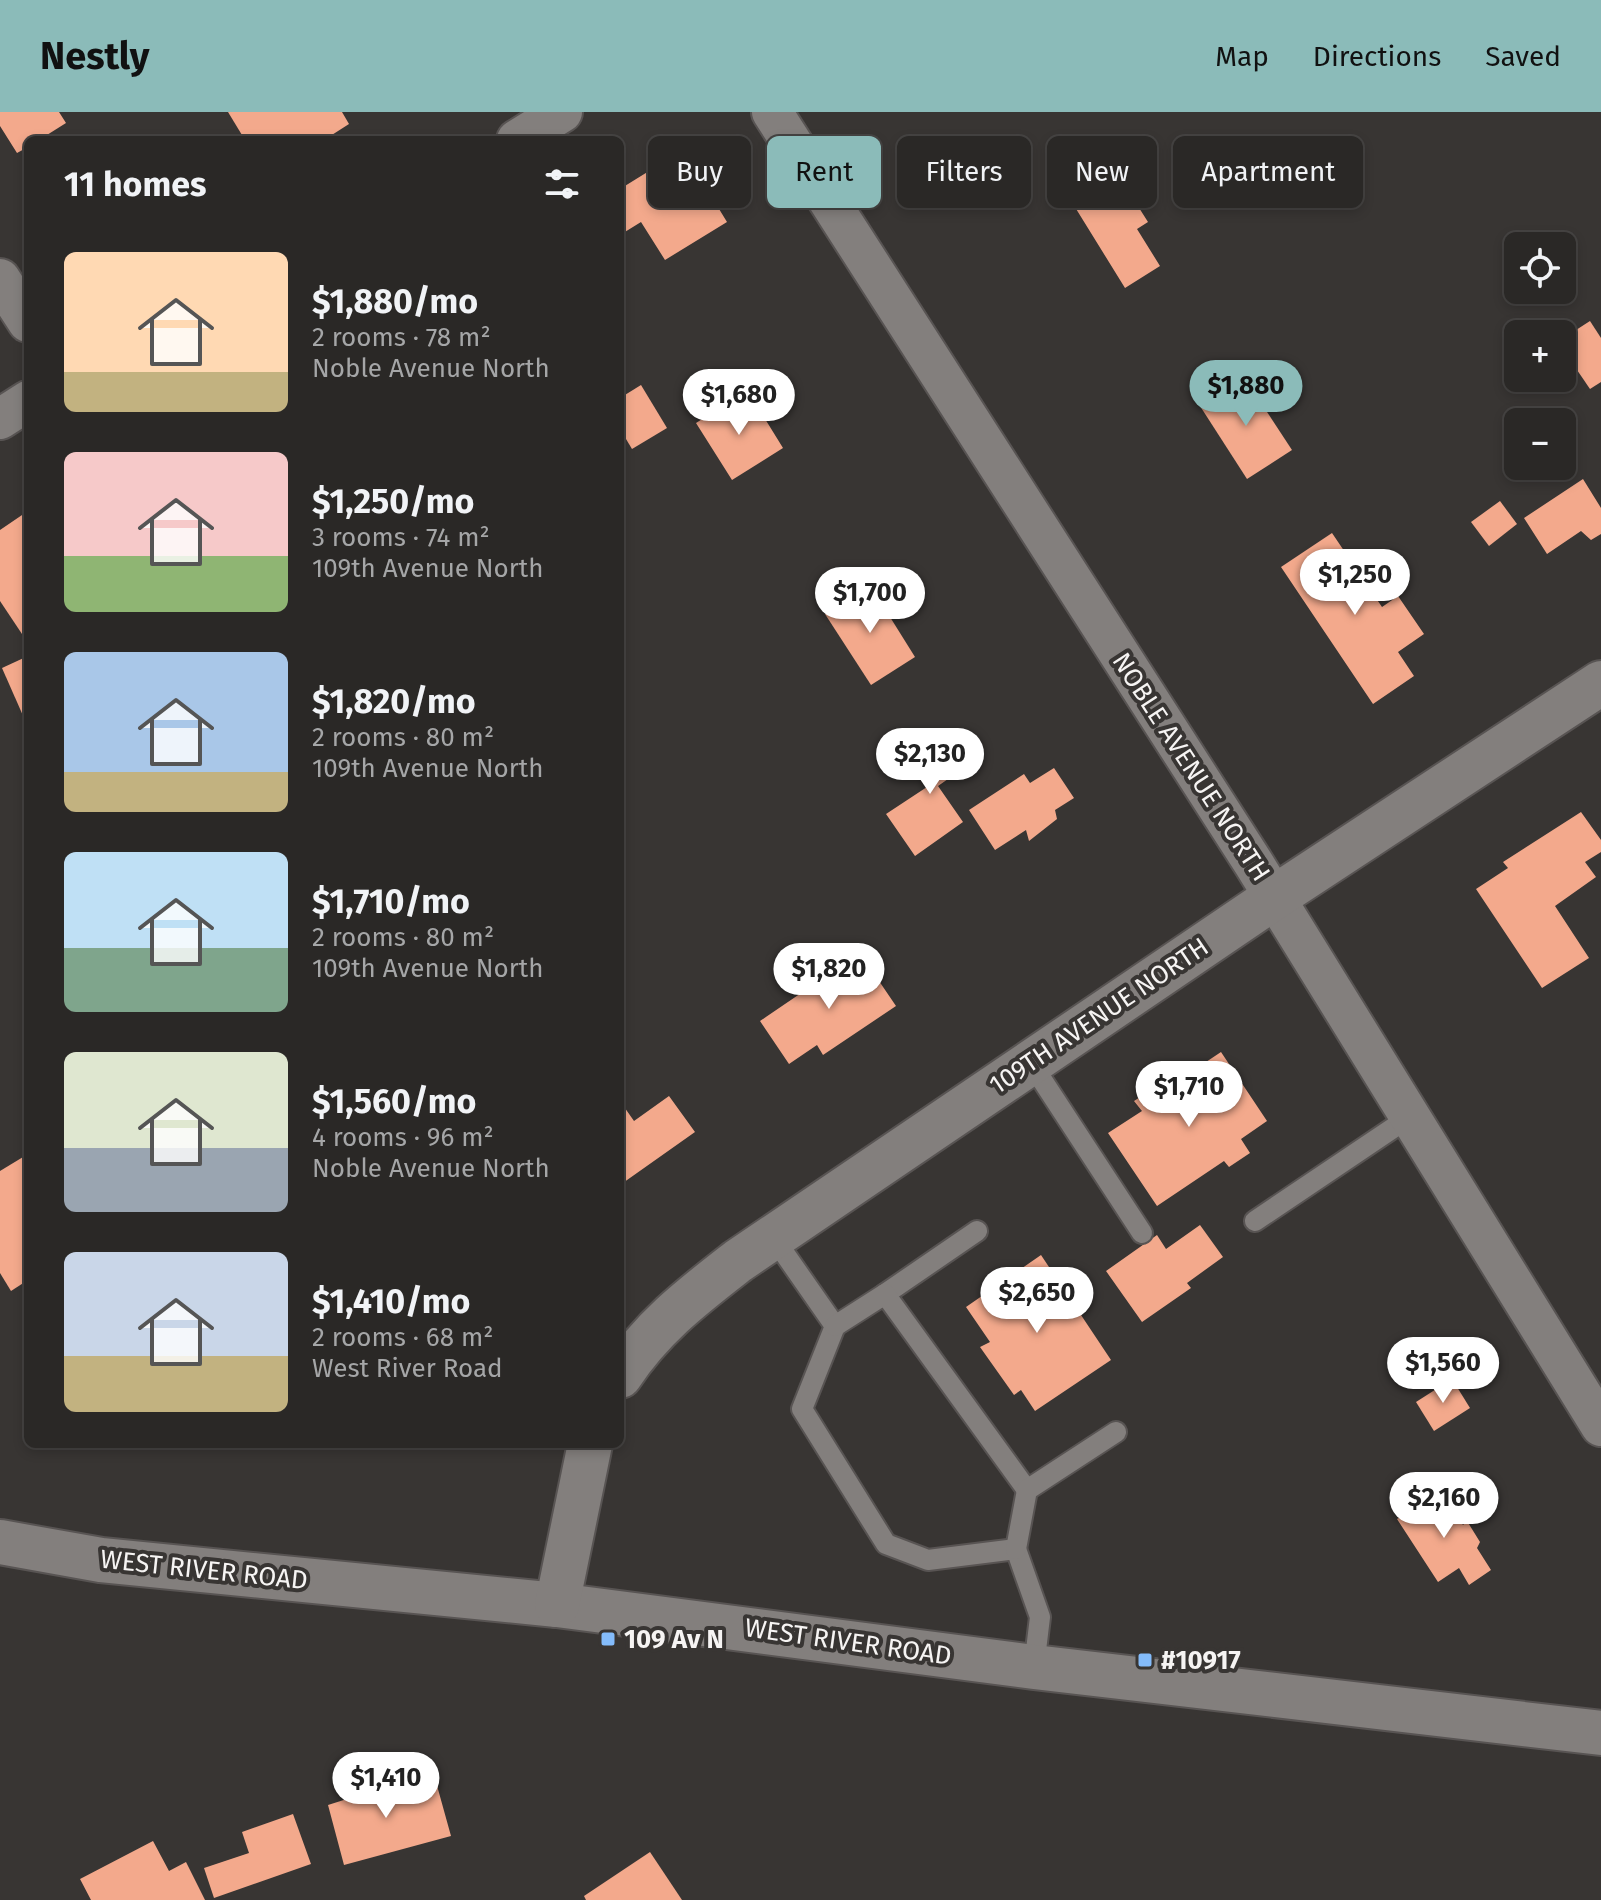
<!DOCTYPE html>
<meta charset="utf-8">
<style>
:root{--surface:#2a2826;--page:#363432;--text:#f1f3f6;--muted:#a5a6a7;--line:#464443;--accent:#8bbbb9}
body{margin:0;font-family:"Fira Sans",sans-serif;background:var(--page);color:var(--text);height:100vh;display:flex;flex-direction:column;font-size:30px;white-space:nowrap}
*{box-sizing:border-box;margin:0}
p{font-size:26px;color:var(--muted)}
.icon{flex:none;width:44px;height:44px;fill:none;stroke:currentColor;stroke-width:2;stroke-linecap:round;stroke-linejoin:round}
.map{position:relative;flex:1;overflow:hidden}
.side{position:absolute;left:24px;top:24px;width:600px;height:1312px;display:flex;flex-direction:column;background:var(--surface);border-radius:12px;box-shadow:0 4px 12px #0003,0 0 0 2px var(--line)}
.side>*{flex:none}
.top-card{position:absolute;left:648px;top:24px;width:760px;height:72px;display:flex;gap:16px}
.fabs{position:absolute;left:1504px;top:120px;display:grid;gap:16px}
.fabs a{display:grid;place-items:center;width:72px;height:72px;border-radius:12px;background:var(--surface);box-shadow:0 4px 12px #0003,0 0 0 2px var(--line);font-size:40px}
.price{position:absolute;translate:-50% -68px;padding:0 18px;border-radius:28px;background:#fff;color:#222;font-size:26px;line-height:52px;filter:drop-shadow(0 2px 4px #0008)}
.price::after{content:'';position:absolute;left:50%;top:48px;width:24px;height:18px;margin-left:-12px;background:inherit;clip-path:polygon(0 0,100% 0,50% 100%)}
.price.active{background:var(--accent);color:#111}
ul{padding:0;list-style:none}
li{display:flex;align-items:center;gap:24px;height:200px;padding:0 40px}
li span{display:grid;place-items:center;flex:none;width:224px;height:160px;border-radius:12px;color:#555}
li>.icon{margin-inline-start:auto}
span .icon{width:96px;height:96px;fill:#fffc;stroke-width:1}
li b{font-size:34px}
h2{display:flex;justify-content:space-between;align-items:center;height:96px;padding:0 40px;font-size:34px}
.pill{padding:0 28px;border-radius:12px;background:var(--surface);box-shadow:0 4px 12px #0003,0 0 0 2px var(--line);font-size:28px;line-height:72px}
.pill.active{background:var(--accent);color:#111}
header{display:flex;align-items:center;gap:48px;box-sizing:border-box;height:112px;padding:0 40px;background:var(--accent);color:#111}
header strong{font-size:38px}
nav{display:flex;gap:44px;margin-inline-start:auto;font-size:28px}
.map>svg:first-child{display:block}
.building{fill:#f3a98c}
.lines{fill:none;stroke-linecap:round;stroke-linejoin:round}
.lane-casing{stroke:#585453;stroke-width:24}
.street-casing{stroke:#585453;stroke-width:44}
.secondary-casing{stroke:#585453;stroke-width:48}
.lane{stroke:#837f7d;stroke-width:20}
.street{stroke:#837f7d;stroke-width:40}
.secondary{stroke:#837f7d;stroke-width:44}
.poi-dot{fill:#84bcfb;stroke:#383533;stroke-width:3}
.labels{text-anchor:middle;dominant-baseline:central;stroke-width:8;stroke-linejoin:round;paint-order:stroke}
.street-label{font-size:26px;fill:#f6f4f3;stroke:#383533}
.poi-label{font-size:26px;font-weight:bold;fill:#f6f4f3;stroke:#383533;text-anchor:start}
</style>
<header>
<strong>Nestly</strong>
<nav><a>Map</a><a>Directions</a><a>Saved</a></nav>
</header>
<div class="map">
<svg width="1601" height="1788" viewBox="0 0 1601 1788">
<rect width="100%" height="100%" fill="#383533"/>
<!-- building -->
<g class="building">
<path d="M 0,0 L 59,0 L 66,11 L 39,28 L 28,28 L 28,35 L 17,41 L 0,14 Z"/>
<path d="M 228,0 L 342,0 L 349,12 L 324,28 L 245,28 Z"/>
<path d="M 683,38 L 727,110 L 665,148 L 641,110 L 620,123 L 620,77 Z"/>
<path d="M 1110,50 L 1148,110 L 1137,117 L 1160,154 L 1125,176 L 1065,79 Z"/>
<path d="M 1590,209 L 1601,226 L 1601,270 L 1590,277 L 1562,236 L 1562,227 Z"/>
<path d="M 1244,265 L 1292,338 L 1247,367 L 1200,294 Z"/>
<path d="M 641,273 L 667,316 L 632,337 L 620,317 L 620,286 Z"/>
<path d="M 740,283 L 753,303 L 762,302 L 783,336 L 732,368 L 696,311 Z"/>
<path d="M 1583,367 L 1601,396 L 1601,422 L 1591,428 L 1581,419 L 1547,442 L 1524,406 Z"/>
<path d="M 1500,389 L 1517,412 L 1489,434 L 1471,410 Z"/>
<path d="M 25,401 L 28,406 L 28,531 L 0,489 L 0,418 Z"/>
<path d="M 1332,421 L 1382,495 L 1398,484 L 1424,522 L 1398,540 L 1414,564 L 1373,592 L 1281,455 Z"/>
<path d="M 870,473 L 915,545 L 871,573 L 825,502 Z"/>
<path d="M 28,544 L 28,615 L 2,556 Z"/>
<path d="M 943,618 L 968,653 L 938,674 L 963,710 L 915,744 L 886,702 L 930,673 L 909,642 Z"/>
<path d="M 1054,656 L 1074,686 L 1055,698 L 1057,707 L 1029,729 L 1026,718 L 995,738 L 969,698 L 1024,662 L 1030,671 Z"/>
<path d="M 1581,700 L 1601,728 L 1601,740 L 1585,750 L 1596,765 L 1555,794 L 1589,846 L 1542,876 L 1476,777 L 1508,756 L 1503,750 Z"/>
<path d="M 860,841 L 896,894 L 823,943 L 817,933 L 789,952 L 760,909 Z"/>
<path d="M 1221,940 L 1267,1009 L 1241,1027 L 1250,1041 L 1229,1055 L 1224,1049 L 1157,1094 L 1108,1021 L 1142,999 L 1134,989 L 1154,976 L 1158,982 Z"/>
<path d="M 669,984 L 695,1020 L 620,1073 L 620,989 L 634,1009 Z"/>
<path d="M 28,1042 L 28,1168 L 11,1179 L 0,1161 L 0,1059 Z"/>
<path d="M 1200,1113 L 1223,1145 L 1187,1171 L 1191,1176 L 1142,1210 L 1106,1159 L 1157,1123 L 1166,1137 Z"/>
<path d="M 1041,1143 L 1111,1248 L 1035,1299 L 1021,1278 L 1014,1283 L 980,1235 L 990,1230 L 966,1195 Z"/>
<path d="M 1452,1267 L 1470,1296 L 1434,1319 L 1416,1290 Z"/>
<path d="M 1441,1379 L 1463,1413 L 1467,1409 L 1480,1430 L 1477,1436 L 1491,1458 L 1469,1473 L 1459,1456 L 1438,1470 L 1397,1407 Z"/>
<path d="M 366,1663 L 370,1676 L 385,1671 L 388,1683 L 436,1670 L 451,1724 L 344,1753 L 328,1693 L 350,1686 L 345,1669 Z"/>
<path d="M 293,1702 L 311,1752 L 214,1786 L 204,1756 L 249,1741 L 242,1720 Z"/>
<path d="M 153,1729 L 169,1759 L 186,1750 L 205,1788 L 91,1788 L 80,1767 Z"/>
<path d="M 650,1740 L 682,1788 L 586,1788 L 584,1784 Z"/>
</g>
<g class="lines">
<defs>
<g id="lane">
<path d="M 1031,951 L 1142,1121"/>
<path d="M 1255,1109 L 1411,1004"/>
<path d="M 773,1125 L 835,1214 L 802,1297 L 886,1432 L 928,1448 L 1016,1437 L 1040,1505 L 1034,1555"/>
<path d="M 885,1182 L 977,1119"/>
<path d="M 835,1214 L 885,1182 L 1027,1378"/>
<path d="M 1016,1437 L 1027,1378 L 1116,1320"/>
</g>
<g id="street">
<path d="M 772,0 L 1254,752 L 1601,1314"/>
<path d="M 517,28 L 562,0"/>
<path d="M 0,167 L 28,210"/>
<path d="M 0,307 L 28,289"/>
</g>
<g id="secondary">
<path d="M 620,1264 C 652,1215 693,1184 738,1149 L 1275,785 L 1601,571"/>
<path d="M 0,1430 L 101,1448 L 557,1493 L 1034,1555 L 1601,1621"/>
<path d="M 557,1493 L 590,1332"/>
</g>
</defs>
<!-- lane casing -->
<use href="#lane" class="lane-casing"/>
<!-- street casing -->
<use href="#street" class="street-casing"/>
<!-- secondary casing -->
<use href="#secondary" class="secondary-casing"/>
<!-- lane -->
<use href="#lane" class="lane"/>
<!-- street -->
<use href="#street" class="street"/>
<!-- secondary -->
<use href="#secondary" class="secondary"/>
</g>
<!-- markers -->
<g class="poi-dot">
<rect x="600" y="1519" width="16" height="16" rx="4"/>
<rect x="1137" y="1540" width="16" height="16" rx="4"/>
</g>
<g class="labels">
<!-- street labels -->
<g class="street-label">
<text transform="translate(1191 655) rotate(57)">NOBLE AVENUE NORTH</text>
<text transform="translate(1099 904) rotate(-34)">109TH AVENUE NORTH</text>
<text transform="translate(204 1458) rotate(6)">WEST RIVER ROAD</text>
<text transform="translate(848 1530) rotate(8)">WEST RIVER ROAD</text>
</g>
<!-- poi labels -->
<g class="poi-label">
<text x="624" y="1527">109 Av N</text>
<text x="1161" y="1548">#10917</text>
</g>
</g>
</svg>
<div class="fabs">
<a><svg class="icon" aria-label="locate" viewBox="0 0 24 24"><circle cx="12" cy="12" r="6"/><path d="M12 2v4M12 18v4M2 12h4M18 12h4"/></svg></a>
<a>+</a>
<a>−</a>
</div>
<b class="price active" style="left:1246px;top:316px">$1,880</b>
<b class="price" style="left:739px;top:325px">$1,680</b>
<b class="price" style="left:1355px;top:505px">$1,250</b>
<b class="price" style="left:870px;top:523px">$1,700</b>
<b class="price" style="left:930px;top:684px">$2,130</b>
<b class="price" style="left:829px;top:899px">$1,820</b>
<b class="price" style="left:1189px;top:1017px">$1,710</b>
<b class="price" style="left:1037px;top:1223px">$2,650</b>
<b class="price" style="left:1443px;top:1293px">$1,560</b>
<b class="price" style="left:1444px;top:1428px">$2,160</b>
<b class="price" style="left:386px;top:1708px">$1,410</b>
<div class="top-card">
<a class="pill">Buy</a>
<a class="pill active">Rent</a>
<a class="pill">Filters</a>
<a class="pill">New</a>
<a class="pill">Apartment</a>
</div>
<section class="side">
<h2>11 homes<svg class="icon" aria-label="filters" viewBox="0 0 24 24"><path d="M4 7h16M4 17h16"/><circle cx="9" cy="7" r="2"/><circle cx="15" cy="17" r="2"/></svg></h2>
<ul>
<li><span style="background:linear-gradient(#ffd9b3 75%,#c2b280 0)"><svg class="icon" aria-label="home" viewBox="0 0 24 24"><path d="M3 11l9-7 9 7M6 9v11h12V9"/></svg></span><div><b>$1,880/mo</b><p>2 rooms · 78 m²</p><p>Noble Avenue North</p></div></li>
<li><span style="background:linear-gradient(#f6c9c9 65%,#8fb573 0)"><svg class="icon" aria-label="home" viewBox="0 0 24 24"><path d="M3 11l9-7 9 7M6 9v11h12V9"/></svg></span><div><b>$1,250/mo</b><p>3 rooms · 74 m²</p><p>109th Avenue North</p></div></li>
<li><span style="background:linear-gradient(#a9c7e8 75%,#c2b280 0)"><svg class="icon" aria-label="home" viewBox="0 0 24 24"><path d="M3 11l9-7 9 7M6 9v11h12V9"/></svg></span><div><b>$1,820/mo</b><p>2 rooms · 80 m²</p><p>109th Avenue North</p></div></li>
<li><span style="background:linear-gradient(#bfe0f5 60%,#7fa58c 0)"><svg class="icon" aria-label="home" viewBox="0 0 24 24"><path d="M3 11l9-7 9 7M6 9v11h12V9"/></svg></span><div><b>$1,710/mo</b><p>2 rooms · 80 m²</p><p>109th Avenue North</p></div></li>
<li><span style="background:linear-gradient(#dfe7d0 60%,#9aa5b1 0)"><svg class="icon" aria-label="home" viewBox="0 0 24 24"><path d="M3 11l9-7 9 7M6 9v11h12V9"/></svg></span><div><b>$1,560/mo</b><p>4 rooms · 96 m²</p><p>Noble Avenue North</p></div></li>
<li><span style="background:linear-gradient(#c9d6e8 65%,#c2b280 0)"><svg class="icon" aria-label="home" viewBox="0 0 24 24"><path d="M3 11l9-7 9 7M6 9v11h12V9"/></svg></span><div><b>$1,410/mo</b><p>2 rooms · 68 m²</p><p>West River Road</p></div></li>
</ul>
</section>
</div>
